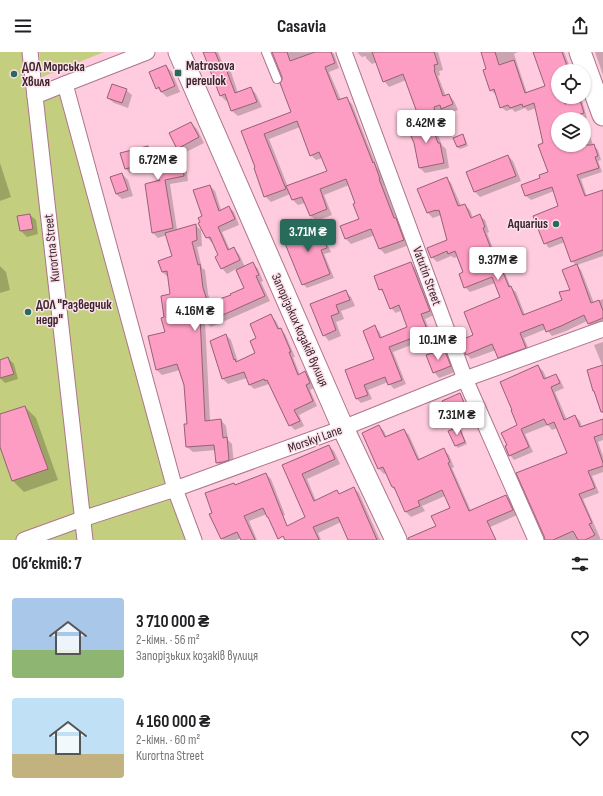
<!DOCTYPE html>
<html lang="uk">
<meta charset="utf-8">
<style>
:root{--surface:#fff;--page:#f2f2f2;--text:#202124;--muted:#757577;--accent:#286b5b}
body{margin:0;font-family:"Sofia Sans Condensed",sans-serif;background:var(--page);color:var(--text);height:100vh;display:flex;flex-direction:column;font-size:15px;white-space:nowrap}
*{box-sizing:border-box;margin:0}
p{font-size:13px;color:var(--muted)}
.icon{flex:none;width:22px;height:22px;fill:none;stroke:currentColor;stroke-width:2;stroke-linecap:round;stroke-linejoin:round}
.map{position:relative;height:488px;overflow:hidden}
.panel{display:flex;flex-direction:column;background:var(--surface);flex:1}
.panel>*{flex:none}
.fabs{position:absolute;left:551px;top:12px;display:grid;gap:8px}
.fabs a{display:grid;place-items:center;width:40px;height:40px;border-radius:50%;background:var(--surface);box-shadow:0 1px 3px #0004;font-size:20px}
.price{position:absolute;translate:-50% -34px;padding:0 9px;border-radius:4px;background:#fff;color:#222;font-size:13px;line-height:26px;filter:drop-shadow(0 1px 2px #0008)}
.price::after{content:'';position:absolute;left:50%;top:24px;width:12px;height:9px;margin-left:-6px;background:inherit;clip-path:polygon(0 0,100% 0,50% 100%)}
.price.selected{background:var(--accent);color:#fff}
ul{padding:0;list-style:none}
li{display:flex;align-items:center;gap:12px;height:100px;padding:0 12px}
li span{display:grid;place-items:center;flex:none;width:112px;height:80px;border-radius:4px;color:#555}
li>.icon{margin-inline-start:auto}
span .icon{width:48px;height:48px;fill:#fffc;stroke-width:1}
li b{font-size:17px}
h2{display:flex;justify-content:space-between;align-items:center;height:48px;padding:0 12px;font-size:17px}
header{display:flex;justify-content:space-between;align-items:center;height:52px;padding:0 12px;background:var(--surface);font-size:18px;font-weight:700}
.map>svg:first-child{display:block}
.green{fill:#c3ce7e}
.shadow{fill:#0003;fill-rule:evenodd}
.building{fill:#fe9dc3;stroke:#976075}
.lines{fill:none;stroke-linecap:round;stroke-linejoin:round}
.lane-casing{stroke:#ae758b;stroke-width:10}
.street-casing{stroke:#ae758b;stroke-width:17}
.secondary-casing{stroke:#ae758b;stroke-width:23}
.lane{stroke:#fff;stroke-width:8}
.street{stroke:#fff;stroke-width:15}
.secondary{stroke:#fff;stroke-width:21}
.poi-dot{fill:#286b5b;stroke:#fbe1ea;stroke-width:1.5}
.labels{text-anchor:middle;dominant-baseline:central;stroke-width:3;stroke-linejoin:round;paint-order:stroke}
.poi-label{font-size:13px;font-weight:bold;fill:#3b242d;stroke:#fbe1ea;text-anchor:start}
.street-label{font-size:13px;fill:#3b242d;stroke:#fbe1ea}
</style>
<header><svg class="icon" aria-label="menu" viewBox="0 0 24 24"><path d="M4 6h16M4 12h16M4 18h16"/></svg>Casavia<svg class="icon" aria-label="share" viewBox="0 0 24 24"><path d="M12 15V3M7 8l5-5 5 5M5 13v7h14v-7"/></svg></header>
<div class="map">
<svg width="603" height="488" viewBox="0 0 603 488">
<rect width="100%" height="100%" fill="#feccde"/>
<!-- green -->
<g class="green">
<path d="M 0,0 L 25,0 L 36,45 L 62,34 L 193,488 L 0,488 Z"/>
<path d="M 39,0 L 104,0 L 42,25 Z"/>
</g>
<!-- shadow -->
<g class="shadow">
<path d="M 204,0 L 218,0 L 224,15 L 225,15 L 231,20 L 238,41 L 251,36 L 256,42 L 262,55 L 238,64 L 232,59 L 228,48 L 226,49 L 220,43 Z"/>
<path d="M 274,0 L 332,0 L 334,2 L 339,16 L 329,20 L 341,48 L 346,46 L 352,52 L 368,93 L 369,95 L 377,115 L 379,117 L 385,132 L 384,133 L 398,170 L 401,172 L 409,193 L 385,202 L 380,197 L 375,183 L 351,192 L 346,187 L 341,175 L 360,167 L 356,152 L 349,133 L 324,143 L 332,163 L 316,169 L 310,163 L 305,151 L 298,153 L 293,148 L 290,142 L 271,150 L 265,144 L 256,116 L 242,79 L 292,60 L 283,28 ZM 300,75 L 311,103 L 316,108 L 322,106 L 328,120 L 288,135 L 269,87 Z"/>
<path d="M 357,0 L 438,0 L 443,18 L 439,19 L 440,23 L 438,24 L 446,44 L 449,43 L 454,49 L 458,58 L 448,62 L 444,59 L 439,60 L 440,65 L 430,69 L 434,73 L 442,93 L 446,97 L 449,116 L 425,121 L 420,116 L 424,69 L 420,65 L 406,28 L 389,35 L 384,29 L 377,10 L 372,12 L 366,6 L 366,4 L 362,5 Z"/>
<path d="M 482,0 L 518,0 L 514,2 L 527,41 L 546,34 L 534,0 L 564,0 L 570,15 L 572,14 L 576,19 L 558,19 L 558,45 L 581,45 L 587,66 L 584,66 L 593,93 L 598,98 L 601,108 L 598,109 L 602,120 L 581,127 L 587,145 L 603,139 L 603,204 L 577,213 L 581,218 L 594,251 L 603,247 L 603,274 L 594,277 L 589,272 L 587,269 L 566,279 L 552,284 L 546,277 L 524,286 L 530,300 L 504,310 L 499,305 L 496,298 L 471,307 L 466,302 L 475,284 L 501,246 L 495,231 L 470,240 L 465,235 L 465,220 L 459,204 L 454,206 L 451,204 L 437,210 L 432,205 L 448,189 L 441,163 L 433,166 L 428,161 L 418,137 L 446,126 L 451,131 L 461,154 L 465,153 L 470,158 L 473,166 L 480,164 L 485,168 L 489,180 L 487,181 L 498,209 L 502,213 L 511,236 L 516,240 L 525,263 L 563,248 L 571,239 L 576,213 L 572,209 L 565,190 L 549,196 L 545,191 L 559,155 L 554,139 L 531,148 L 526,144 L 522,133 L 542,126 L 549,121 L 544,92 L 536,56 L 528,59 L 525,56 L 515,60 L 512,57 L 506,59 L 501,55 L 497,42 L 495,42 L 491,38 L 488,18 ZM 558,67 L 584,67 L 584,93 L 558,93 Z"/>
<path d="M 595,0 L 603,0 L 603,23 Z"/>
<path d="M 166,14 L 172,20 L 180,40 L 167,45 L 157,36 Z"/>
<path d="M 126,38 L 132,43 L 128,56 L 114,51 L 108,46 Z"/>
<path d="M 191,71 L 197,77 L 204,91 L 184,101 L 185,102 L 188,129 L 170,132 L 177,178 L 195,173 L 201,178 L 202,194 L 197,195 L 202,216 L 205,218 L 208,242 L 211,251 L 232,243 L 245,236 L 236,217 L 227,222 L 222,216 L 219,204 L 214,190 L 212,191 L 207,185 L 203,165 L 210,134 L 215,139 L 221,158 L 229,155 L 234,160 L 239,173 L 222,180 L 230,198 L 234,197 L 239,202 L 245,215 L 253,211 L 258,217 L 263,229 L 261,230 L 270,249 L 211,275 L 205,269 L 210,369 L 221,368 L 226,374 L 228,388 L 232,392 L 234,413 L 222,416 L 217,410 L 216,398 L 193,400 L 187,395 L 188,373 L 185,332 L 180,318 L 162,323 L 157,318 L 149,285 L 166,281 L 165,266 L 171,243 L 168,225 L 162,220 L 173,205 L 167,183 L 158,186 L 153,181 L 146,133 L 160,129 L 157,115 L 130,121 L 126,117 L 147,95 L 152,101 L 179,97 L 178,96 Z"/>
<path d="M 462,83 L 465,86 L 468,94 L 460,97 L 457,95 L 454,86 Z"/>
<path d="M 508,104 L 513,109 L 521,129 L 480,145 L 475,140 L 468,120 Z"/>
<path d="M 0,111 L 11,145 L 0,149 Z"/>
<path d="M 122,122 L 128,128 L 133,144 L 122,147 L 116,142 L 111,126 Z"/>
<path d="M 30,163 L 36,168 L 38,182 L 27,185 L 21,179 L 18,165 Z"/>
<path d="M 311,168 L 315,172 L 321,188 L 324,187 L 327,191 L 331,200 L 324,202 L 334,226 L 307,236 L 303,232 L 298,185 Z"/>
<path d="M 411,211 L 415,216 L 434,263 L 425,267 L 432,285 L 393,300 L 406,332 L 394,337 L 388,330 L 368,338 L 372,347 L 361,351 L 357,347 L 376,308 L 374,275 L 379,279 L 382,286 L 409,276 L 402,258 L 396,261 L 391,256 L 385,242 L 380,237 Z"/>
<path d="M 0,214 L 6,220 L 10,238 L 0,241 Z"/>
<path d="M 346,240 L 351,245 L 355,254 L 341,259 L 344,267 L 336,270 L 341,284 L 329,289 L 324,283 L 311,253 Z"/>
<path d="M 271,264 L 276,269 L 280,277 L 285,282 L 295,305 L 293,305 L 300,323 L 305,321 L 310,325 L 314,336 L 310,338 L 317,354 L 299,363 L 304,374 L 295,378 L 290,373 L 269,332 L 254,337 L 249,332 L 247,326 L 228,332 L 223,327 L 211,289 L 226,283 L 231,288 L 238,310 L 257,302 L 257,287 Z"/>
<path d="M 603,290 L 603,315 L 594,293 Z"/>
<path d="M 444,298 L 449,303 L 455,320 L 439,326 L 434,320 Z"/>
<path d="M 8,306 L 14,312 L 18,327 L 5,331 L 0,326 L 0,309 Z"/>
<path d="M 538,314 L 543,319 L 547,327 L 555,323 L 560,328 L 564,336 L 555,340 L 567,368 L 575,364 L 580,369 L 582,375 L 603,368 L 603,388 L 598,390 L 603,404 L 603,420 L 592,424 L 599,441 L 583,447 L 601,488 L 603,487 L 603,488 L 545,488 L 568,402 L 557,376 L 552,378 L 548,373 L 525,382 L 533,400 L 514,408 L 510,403 L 508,394 L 518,374 Z"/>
<path d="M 459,343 L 462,345 L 469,363 L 453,370 L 450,367 Z"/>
<path d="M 25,355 L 36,366 L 58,428 L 24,440 L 13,429 L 0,393 L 0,363 Z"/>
<path d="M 379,374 L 384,379 L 387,386 L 404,378 L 409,383 L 420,408 L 444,398 L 449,403 L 454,415 L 452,416 L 471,459 L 506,444 L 511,449 L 517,463 L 461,488 L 414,488 L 437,475 L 451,457 L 445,444 L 422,454 L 425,459 L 411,465 L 406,460 L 397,440 L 392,435 L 386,421 L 384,422 L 379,417 L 363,381 Z"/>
<path d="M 458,376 L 461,378 L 467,392 L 458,396 L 456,394 Z"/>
<path d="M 329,394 L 334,399 L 340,412 L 307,427 L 316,449 L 337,440 L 340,443 L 354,436 L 359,441 L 379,486 L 381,488 L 349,488 L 341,470 L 318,481 L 321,488 L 291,488 L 307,466 L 283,414 Z"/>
<path d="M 266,422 L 271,427 L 285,463 L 272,468 L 267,462 L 249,469 L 257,488 L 242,488 L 241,486 L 236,488 L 223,488 L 211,462 L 213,461 L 235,434 Z"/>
</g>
<!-- building -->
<g class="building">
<path d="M 203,0 L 215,0 L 221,14 L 225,14 L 235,41 L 251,35 L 257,50 L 231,59 L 225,42 L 220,44 Z"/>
<path d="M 272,0 L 287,0 L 290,9 L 315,0 L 331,0 L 335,11 L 325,15 L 338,48 L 347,45 L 364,88 L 373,111 L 374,110 L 380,127 L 379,127 L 394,166 L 396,166 L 404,188 L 379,197 L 371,177 L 345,187 L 340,174 L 359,167 L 353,152 L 355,151 L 346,127 L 320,137 L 327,157 L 310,164 L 302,145 L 292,148 L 286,134 L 327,119 L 319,100 L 310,104 L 297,69 L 264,82 L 286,137 L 264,145 L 254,116 L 255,115 L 241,79 L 291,60 L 280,31 L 282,28 L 282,25 Z"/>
<path d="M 372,0 L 434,0 L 438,12 L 434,13 L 435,18 L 434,18 L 443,44 L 449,42 L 453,52 L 441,57 L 440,53 L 434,55 L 435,60 L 419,66 L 403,22 L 383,30 Z"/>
<path d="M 481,0 L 495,0 L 499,13 L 514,8 L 525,41 L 545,34 L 533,0 L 562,0 L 569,19 L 558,19 L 558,45 L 563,45 L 565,52 L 580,48 L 584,61 L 565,67 L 558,67 L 558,93 L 591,93 L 594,92 L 598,104 L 595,105 L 599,116 L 577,123 L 585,144 L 603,138 L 603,198 L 571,210 L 562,185 L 544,192 L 533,164 L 558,154 L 552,135 L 525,144 L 521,133 L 540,126 L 539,123 L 548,120 L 538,93 L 543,91 L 534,51 L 523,55 L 522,52 L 510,56 L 508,53 L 500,56 L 494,37 L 490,39 L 483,18 L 486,17 Z"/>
<path d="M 166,13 L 175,34 L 161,40 L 159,35 L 156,37 L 149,20 Z"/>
<path d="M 112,32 L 127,37 L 122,51 L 107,46 Z"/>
<path d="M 429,66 L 438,91 L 440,91 L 444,111 L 419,116 L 414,91 L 407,75 Z"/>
<path d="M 191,70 L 199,85 L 177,97 L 169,81 Z"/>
<path d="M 463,82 L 466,92 L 457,95 L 453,86 Z"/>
<path d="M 148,94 L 149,100 L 181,96 L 184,124 L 165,128 L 173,176 L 152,181 L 145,132 L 160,128 L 158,129 L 155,109 L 125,117 L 120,101 Z"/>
<path d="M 508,103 L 516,124 L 474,140 L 466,120 Z"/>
<path d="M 122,121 L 128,138 L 116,142 L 110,125 Z"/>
<path d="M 447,125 L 458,154 L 465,152 L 471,166 L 480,162 L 485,175 L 483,176 L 495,207 L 497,206 L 509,235 L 511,234 L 523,263 L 562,248 L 559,240 L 570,238 L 562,218 L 577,212 L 591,251 L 599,248 L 603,259 L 603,266 L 588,272 L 584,263 L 561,274 L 546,280 L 543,272 L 520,281 L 526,296 L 498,306 L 492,292 L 466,303 L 461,290 L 462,290 L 461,288 L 473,283 L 464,260 L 500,245 L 492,225 L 464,236 L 459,222 L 463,220 L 455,199 L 448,202 L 447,199 L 431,206 L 427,196 L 447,188 L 439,158 L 436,159 L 436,158 L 427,161 L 417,137 Z"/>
<path d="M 210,133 L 219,159 L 229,154 L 235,167 L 218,175 L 228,198 L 234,195 L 240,208 L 221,217 L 215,205 L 218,203 L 210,185 L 206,186 L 198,171 L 200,170 L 198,166 L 202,164 L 193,138 Z"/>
<path d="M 30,162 L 33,177 L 20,179 L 17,164 Z"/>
<path d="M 312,167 L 320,188 L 324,186 L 327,196 L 321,198 L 330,222 L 302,233 L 284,189 L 297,184 L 293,174 Z"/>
<path d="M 196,172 L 197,188 L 192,190 L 198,213 L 200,212 L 203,236 L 208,251 L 231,243 L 230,242 L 244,236 L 236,218 L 253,210 L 259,223 L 256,224 L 265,244 L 205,271 L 203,264 L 200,265 L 205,369 L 221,367 L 223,386 L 227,385 L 229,408 L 223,410 L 216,411 L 214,393 L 186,395 L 184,372 L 187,372 L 184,333 L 177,312 L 156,318 L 148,284 L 165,280 L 161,266 L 164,265 L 161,244 L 170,242 L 167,219 L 162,220 L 158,209 L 172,204 L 165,181 Z"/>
<path d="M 411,210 L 430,259 L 421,262 L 428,280 L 389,295 L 402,328 L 388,333 L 385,325 L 364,333 L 368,343 L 356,347 L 345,318 L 374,307 L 363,279 L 375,273 L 380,286 L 407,275 L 399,253 L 390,257 L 382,237 L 379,238 L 374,224 Z"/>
<path d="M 346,238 L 350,248 L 336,253 L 339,261 L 331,264 L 336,278 L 323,284 L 310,252 Z"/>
<path d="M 271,262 L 278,277 L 281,276 L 291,300 L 289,300 L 298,323 L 305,319 L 310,331 L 306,333 L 313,349 L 294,358 L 300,369 L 289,374 L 267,328 L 265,329 L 264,327 L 249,333 L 244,320 L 222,327 L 210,289 L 226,282 L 234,308 L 235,307 L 236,310 L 255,301 L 250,289 L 256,286 L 250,272 Z"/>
<path d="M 444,297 L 451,314 L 433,321 L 426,303 Z"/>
<path d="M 8,305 L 14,322 L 0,326 L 0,308 Z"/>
<path d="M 538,313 L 544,327 L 556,322 L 560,331 L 551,335 L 564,368 L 575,363 L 580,375 L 603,367 L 603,382 L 594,385 L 603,411 L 603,414 L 588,419 L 595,436 L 579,442 L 592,471 L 589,472 L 595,483 L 585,488 L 578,488 L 573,479 L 553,488 L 545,488 L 544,484 L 516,421 L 567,401 L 554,370 L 547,373 L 544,367 L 521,377 L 529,395 L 509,404 L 505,394 L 507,393 L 501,381 L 517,373 L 511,358 L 512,358 L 500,330 Z"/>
<path d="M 603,313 L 603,360 L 601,360 L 594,339 L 593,339 L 587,318 Z"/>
<path d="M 460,341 L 468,360 L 450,368 L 442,349 Z"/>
<path d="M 25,354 L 48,417 L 12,429 L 0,395 L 0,362 Z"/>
<path d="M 379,373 L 385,385 L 404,377 L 418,408 L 444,396 L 450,410 L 448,411 L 469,459 L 506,443 L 513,458 L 487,469 L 496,488 L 408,488 L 408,486 L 436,474 L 431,464 L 450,456 L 442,438 L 418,449 L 420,454 L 405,460 L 394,435 L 392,435 L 383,415 L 378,417 L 362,381 Z"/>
<path d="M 459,375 L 465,390 L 455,394 L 448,379 Z"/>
<path d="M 329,393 L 335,407 L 302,422 L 314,449 L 337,438 L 339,442 L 354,435 L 377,488 L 348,488 L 338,465 L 313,475 L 319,488 L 285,488 L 283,484 L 278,487 L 268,465 L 267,465 L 263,456 L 244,464 L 255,488 L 241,488 L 237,480 L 221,487 L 209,462 L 212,461 L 205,441 L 234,431 L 235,433 L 266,421 L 287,474 L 305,465 L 282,413 Z"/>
</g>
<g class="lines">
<defs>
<path id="lane" d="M 266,0 L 277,27"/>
<g id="street">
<path d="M 30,0 L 85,488"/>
<path d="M 344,0 L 465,327 L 536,488"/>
<path d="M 65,32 L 175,437 L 194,488"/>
<path d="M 35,44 L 65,32 L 147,0"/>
<path d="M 24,488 L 82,467 L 175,437 L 343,376 L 465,327 L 603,277"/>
</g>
<g id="secondary">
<path d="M 179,0 L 343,376 L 396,488"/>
<path d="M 580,0 L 603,63"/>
</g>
</defs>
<!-- lane casing -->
<use href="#lane" class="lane-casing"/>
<!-- street casing -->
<use href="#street" class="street-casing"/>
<!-- secondary casing -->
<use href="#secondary" class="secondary-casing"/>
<!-- lane -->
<use href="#lane" class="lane"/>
<!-- street -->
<use href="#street" class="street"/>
<!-- secondary -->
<use href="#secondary" class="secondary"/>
</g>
<!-- markers -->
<g class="poi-dot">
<rect x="174" y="17" width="8" height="8" rx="2"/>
<circle cx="14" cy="22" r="4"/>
<circle cx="556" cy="172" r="4"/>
<circle cx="28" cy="260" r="4"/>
</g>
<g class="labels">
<!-- poi labels -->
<g class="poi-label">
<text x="186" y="14">Matrosova<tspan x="186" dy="15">pereulok</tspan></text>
<text x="22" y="15">ДОЛ Морська<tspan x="22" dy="15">Хвиля</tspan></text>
<text x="548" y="172" text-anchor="end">Aquarius</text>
<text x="36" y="253">ДОЛ "Разведчик<tspan x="36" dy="15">недр"</tspan></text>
</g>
<!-- street labels -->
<g class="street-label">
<text transform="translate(52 196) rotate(-96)">Kurortna Street</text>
<text transform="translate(427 224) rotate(70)">Vatutin Street</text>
<text transform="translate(300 278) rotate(66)">Запорізьких козаків вулиця</text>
<text transform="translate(315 387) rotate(-20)">Morskyi Lane</text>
</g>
</g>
</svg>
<div class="fabs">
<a><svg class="icon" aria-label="locate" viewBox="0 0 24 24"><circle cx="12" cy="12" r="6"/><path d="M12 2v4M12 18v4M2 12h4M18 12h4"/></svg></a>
<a><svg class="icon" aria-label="layers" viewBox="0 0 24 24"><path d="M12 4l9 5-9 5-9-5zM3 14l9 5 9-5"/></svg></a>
</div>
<b class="price" style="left:426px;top:92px">8.42M ₴</b>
<b class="price" style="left:158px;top:129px">6.72M ₴</b>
<b class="price selected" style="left:308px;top:201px">3.71M ₴</b>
<b class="price" style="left:498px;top:229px">9.37M ₴</b>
<b class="price" style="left:195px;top:280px">4.16M ₴</b>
<b class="price" style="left:438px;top:309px">10.1M ₴</b>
<b class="price" style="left:457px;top:384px">7.31M ₴</b>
</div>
<section class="panel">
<h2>Об’єктів: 7<svg class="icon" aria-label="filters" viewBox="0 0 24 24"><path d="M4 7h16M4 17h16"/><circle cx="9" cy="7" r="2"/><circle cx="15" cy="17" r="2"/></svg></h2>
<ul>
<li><span style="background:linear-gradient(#a9c7e8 65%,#8fb573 0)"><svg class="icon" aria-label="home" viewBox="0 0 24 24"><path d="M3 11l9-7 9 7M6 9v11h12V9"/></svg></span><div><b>3 710 000 ₴</b><p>2-кімн. · 56 m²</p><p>Запорізьких козаків вулиця</p></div><svg class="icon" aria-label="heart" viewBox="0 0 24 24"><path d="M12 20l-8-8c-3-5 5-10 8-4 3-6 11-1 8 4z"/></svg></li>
<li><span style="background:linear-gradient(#bfe0f5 70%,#c2b280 0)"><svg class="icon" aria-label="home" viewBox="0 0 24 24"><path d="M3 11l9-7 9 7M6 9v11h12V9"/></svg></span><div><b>4 160 000 ₴</b><p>2-кімн. · 60 m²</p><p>Kurortna Street</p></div><svg class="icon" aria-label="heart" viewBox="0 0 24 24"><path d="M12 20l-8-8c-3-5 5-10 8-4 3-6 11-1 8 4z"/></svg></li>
</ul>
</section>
